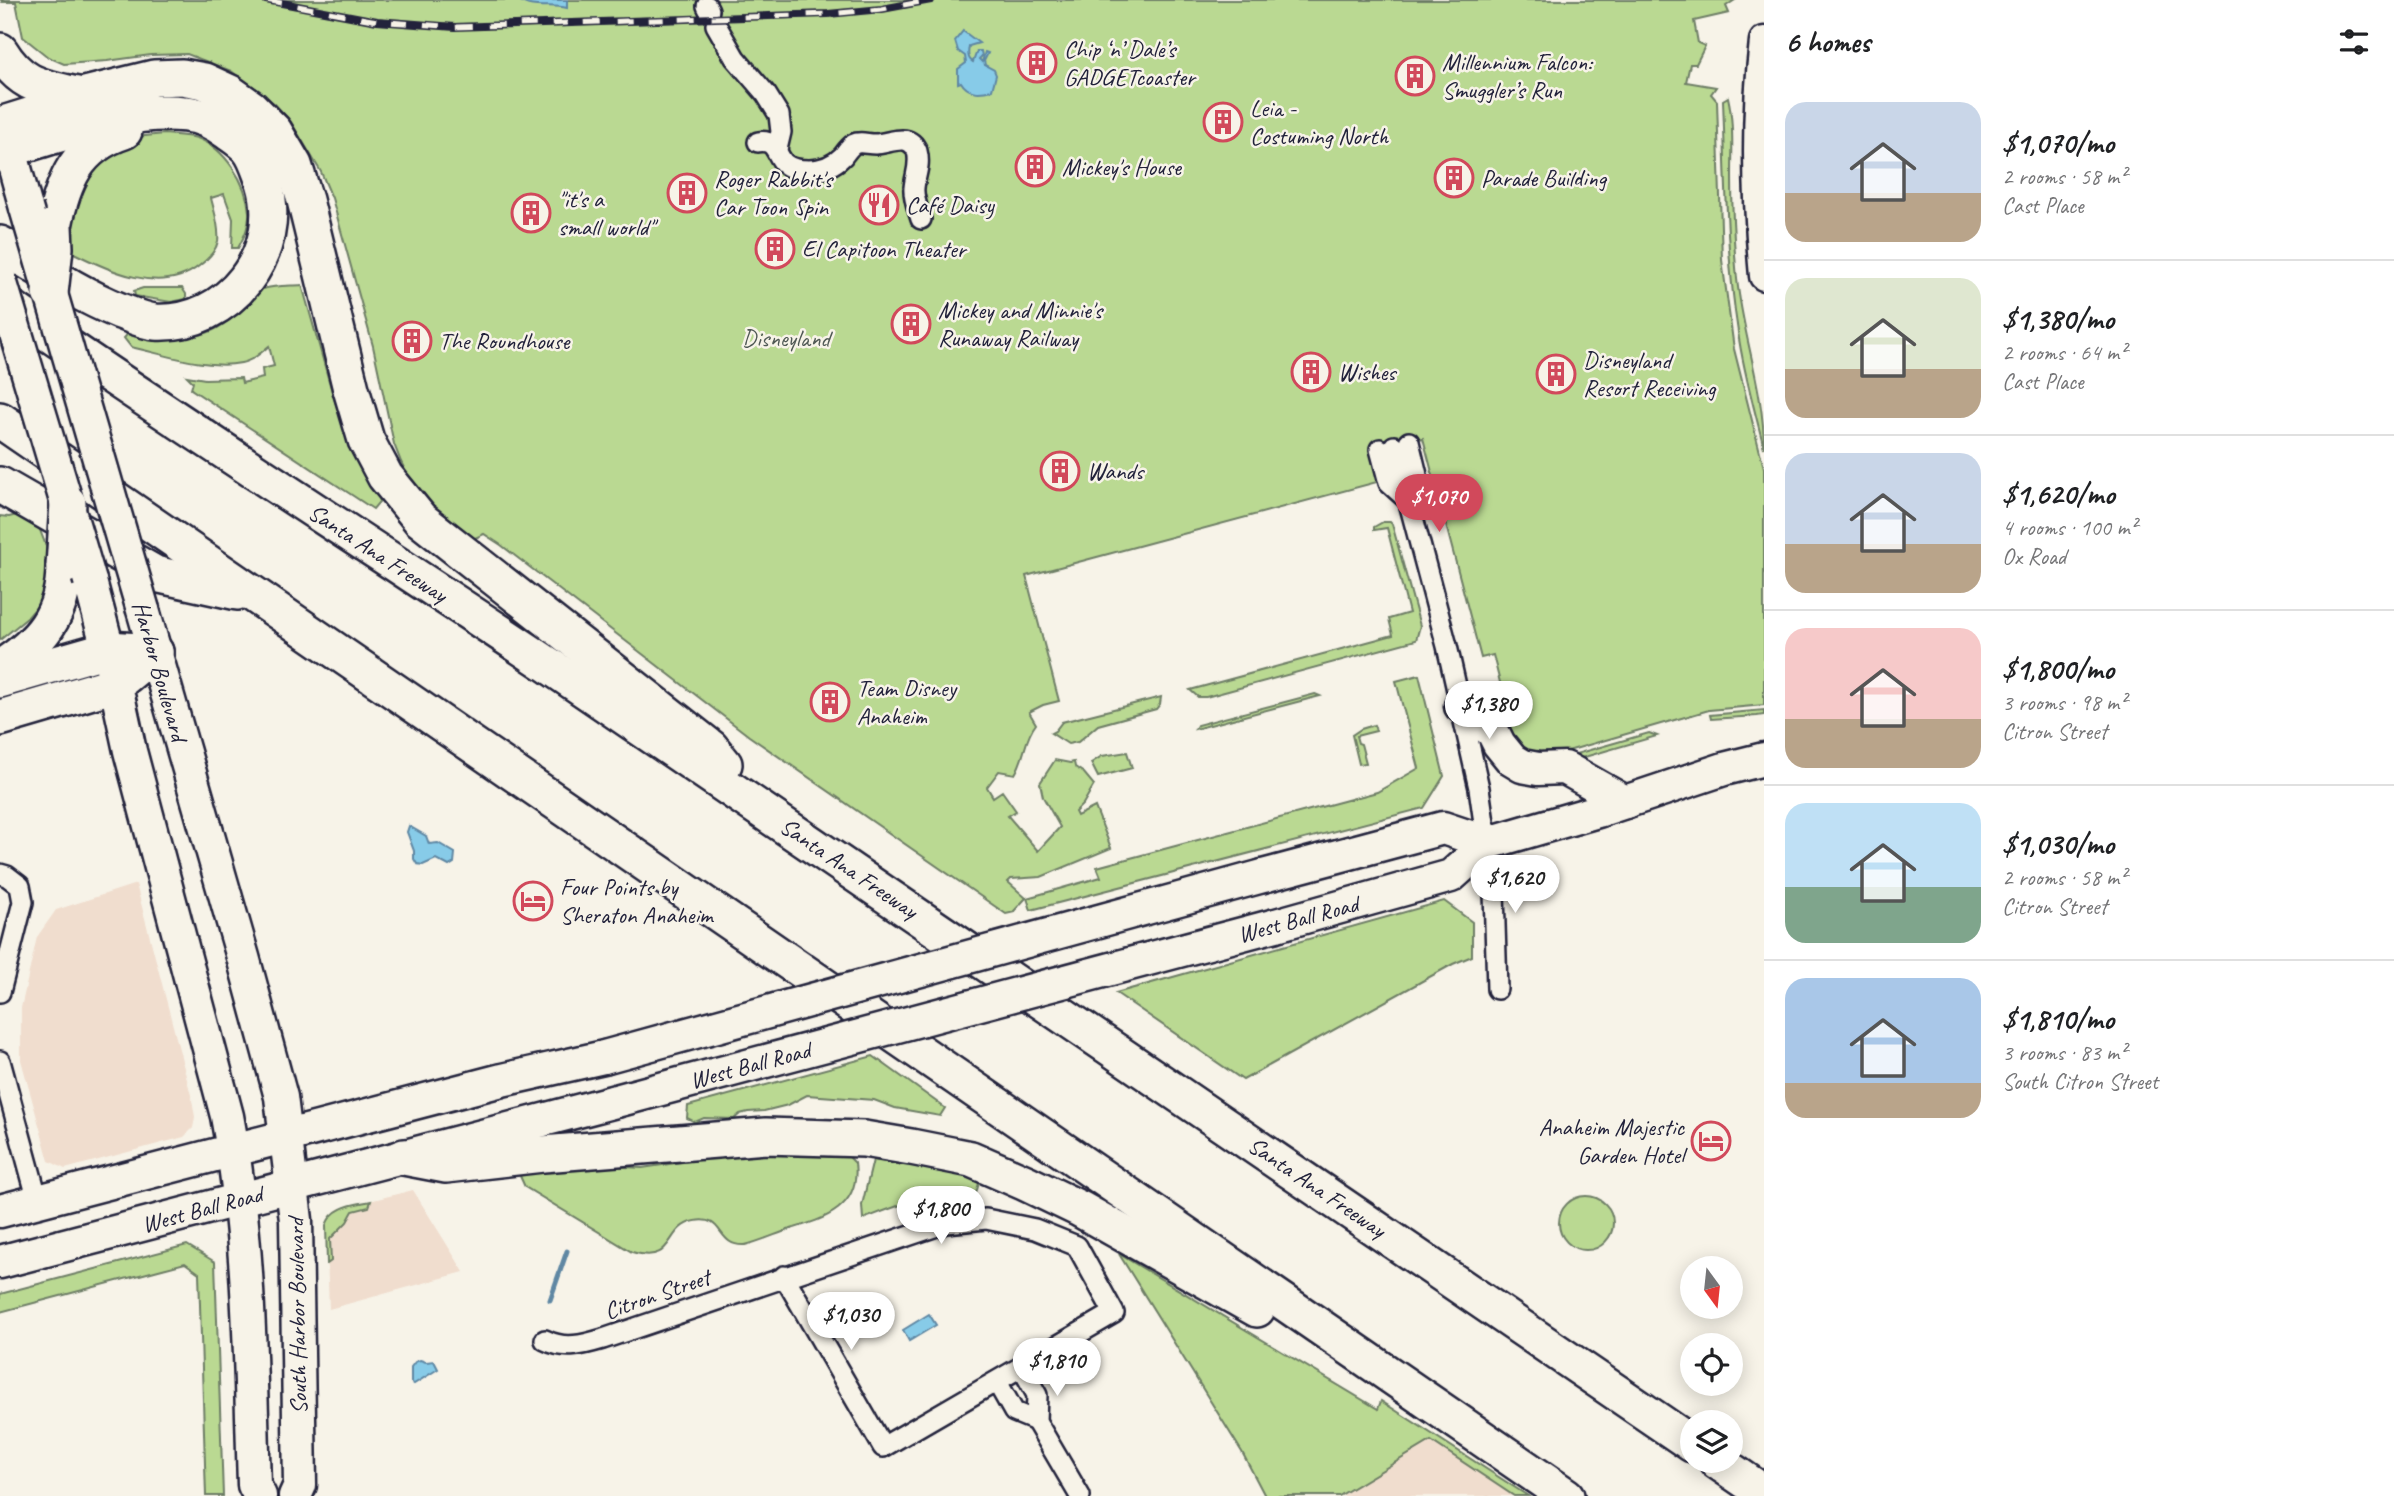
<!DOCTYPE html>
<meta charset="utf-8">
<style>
:root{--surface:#fff;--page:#f6f6f6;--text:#202124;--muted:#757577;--line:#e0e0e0;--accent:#d1495b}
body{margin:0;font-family:Caveat,sans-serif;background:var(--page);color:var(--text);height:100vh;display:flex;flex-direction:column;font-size:26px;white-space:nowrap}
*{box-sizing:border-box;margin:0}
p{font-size:23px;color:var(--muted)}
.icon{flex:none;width:38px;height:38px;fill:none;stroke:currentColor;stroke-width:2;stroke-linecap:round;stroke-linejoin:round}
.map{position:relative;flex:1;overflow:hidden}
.side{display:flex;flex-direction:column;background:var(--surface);width:630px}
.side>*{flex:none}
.needle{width:46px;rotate:165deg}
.controls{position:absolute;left:1680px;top:1256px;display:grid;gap:14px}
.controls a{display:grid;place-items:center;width:63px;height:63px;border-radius:50%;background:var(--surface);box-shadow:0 4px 18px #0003;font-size:35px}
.price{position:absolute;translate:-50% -60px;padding:0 16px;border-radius:24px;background:#fff;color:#222;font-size:23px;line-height:46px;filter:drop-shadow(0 2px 4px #0008)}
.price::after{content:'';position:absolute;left:50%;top:42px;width:21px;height:16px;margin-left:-10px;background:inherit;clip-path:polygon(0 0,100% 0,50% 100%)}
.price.on{background:var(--accent);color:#fff}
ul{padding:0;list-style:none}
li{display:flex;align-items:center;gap:21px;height:175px;padding:0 21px}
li+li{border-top:2px solid var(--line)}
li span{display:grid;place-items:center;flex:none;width:196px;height:140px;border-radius:21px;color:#555}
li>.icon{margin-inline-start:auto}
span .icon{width:84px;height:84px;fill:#fffc;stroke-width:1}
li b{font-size:30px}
h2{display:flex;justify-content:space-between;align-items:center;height:84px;padding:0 21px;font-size:30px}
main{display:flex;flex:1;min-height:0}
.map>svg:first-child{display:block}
.built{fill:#f0ddce}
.green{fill:#bad992;stroke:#6e7e66;stroke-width:2}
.water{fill:#87cbe8;stroke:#5f87a3;stroke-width:2}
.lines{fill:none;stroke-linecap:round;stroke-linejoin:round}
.stream{stroke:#5f87a3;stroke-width:5}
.street-casing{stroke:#22223b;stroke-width:24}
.secondary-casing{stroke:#22223b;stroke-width:33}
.primary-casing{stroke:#22223b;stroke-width:37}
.highway-casing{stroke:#22223b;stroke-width:40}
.street{stroke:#f7f3e8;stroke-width:19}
.secondary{stroke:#f7f3e8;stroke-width:28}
.primary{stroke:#f7f3e8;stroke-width:32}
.highway{stroke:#f7f3e8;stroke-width:35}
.rail-casing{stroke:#22223b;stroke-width:8}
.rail{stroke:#f7f3e8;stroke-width:5;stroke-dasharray:16;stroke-linecap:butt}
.primary-bridge-casing{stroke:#22223b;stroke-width:37;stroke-linecap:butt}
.highway-bridge-casing{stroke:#22223b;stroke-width:40;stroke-linecap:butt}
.primary-bridge{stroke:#f7f3e8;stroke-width:32}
.highway-bridge{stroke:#f7f3e8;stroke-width:35}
.labels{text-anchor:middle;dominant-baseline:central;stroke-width:5;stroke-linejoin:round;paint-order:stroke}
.poi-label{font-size:24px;fill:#22223b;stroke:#f7f3e8;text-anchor:start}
.park-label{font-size:24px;fill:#505955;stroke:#f7f3e8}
.street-label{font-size:24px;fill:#22223b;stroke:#f7f3e8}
</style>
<main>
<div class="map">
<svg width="1764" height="1496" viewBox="0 0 1764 1496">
<rect width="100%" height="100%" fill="#f7f3e8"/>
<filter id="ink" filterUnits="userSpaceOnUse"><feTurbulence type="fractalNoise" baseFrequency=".0143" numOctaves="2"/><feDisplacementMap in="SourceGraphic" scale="14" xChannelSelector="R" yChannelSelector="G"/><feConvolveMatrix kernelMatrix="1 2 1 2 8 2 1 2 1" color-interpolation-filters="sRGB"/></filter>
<g filter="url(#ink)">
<!-- built -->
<g class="built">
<path d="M 136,884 L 192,1099 L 195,1117 L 193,1128 L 184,1137 L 65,1169 L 49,1161 L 21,1060 L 21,1008 L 37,937 L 56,910 Z"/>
<path d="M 413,1190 L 464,1272 L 329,1309 L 326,1225 L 328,1219 L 338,1209 Z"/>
<path d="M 1431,1441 L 1514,1496 L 1339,1496 L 1344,1493 Z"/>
</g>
<!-- green -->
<g class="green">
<path d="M 1,0 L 1735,0 L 1726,6 L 1729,13 L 1694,21 L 1698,43 L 1705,46 L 1696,64 L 1690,64 L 1686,82 L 1716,87 L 1711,94 L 1717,101 L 1722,260 L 1734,349 L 1764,468 L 1764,705 L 1709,710 L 1554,755 C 1531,755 1516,750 1505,729 L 1510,722 L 1493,655 L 1481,658 L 1423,438 L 1380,449 L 1379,474 L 1377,482 L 1026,576 L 1059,701 L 1043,705 L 1029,712 L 1036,724 C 1024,739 1025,758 1015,774 L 999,771 L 987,787 L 993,797 L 1002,791 L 1016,811 L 1008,816 L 1038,851 L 1060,827 L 1043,797 L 1040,783 L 1055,760 L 1070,763 L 1074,762 L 1075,767 L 1084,773 L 1094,785 L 1083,804 L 1075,812 L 1077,816 L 1095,807 L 1111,848 L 1041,877 L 1011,879 L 1008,882 L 1026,898 L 1014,911 L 1015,912 L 1006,914 L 749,736 L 501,545 L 484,534 L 473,539 L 451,524 L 411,482 L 401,462 L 394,444 L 373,346 L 332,198 L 321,172 L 291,122 L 275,104 L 231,71 L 187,54 L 151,55 L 107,61 L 64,64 L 48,57 L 23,37 L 16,2 L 2,2 Z"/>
<path d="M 1728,97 C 1734,123 1732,151 1732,177 C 1732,211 1734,246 1737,279 C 1743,336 1764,391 1764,448 C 1755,411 1743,370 1738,332 C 1726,256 1726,177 1723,100 Z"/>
<path d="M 164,134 C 174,135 187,135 197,138 C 225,148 247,183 249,212 C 250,225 244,237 238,248 L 232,248 L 233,219 L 224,194 L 211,198 C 214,211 220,227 218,241 C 216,251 207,260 199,266 C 161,296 107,270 70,251 L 69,241 L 80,179 L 107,150 L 136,137 Z"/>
<path d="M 302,285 L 334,399 L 344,426 L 384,496 L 373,509 L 191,389 L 193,382 L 187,376 L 205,379 L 241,378 L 242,383 L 263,378 L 262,369 L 274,366 L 269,346 C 261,353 252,361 241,363 C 208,370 163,354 131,347 L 124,338 L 132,329 C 172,339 203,345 235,315 C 243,307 253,292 263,289 C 275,285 290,286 302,285 Z"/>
<path d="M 143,288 L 182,288 L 186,294 L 186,299 L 171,302 L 135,296 L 134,291 Z"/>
<path d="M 21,514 L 38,525 L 51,559 L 40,603 L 27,618 L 0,640 L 0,516 L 9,517 Z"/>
<path d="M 1383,522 L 1390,522 L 1392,524 L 1420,626 L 1416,640 L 1206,697 L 1198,697 L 1190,690 L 1393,635 L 1389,619 L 1409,613 L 1387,528 L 1374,530 L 1374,527 Z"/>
<path d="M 1419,675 L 1444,776 L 1424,808 L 1031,910 L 1027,898 L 1101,877 L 1097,867 L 1377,792 L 1419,768 L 1396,681 Z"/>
<path d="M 1315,694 L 1320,696 L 1195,729 L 1197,725 Z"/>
<path d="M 1161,697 L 1160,704 L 1156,709 L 1098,725 L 1078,742 L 1068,744 L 1051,733 L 1055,731 L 1062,722 Z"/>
<path d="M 1764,710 L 1764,715 L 1757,716 L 1711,719 L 1710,715 Z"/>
<path d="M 1374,725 L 1376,731 L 1356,736 L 1358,743 L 1361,744 L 1366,763 L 1359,764 L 1352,735 L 1361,729 Z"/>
<path d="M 1649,733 L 1657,736 L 1557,765 L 1555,760 Z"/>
<path d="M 1127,752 L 1132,768 L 1098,777 L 1091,763 L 1102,756 Z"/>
<path d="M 1444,901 L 1472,922 L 1472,956 L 1453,964 L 1243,1080 L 1116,993 Z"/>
<path d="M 873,1056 L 945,1108 L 940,1116 L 895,1108 L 874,1100 L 807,1095 L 788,1105 L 764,1111 L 748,1112 L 740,1114 L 734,1119 L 704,1118 L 695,1122 L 687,1118 L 688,1106 Z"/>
<path d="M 783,1150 L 848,1156 L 855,1163 C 861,1207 825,1219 791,1229 C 776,1234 761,1241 745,1245 C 716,1247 725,1215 695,1221 C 663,1227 677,1265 632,1252 L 525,1187 L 520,1176 L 524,1173 L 573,1164 L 642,1168 L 731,1155 Z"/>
<path d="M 873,1160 C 909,1167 946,1166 980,1180 L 976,1193 C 949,1184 890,1209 863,1219 L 862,1205 Z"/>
<circle cx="1586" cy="1223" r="27"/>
<path d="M 371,1201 L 369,1207 L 353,1211 L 347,1222 L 330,1239 L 331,1261 L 327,1264 L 326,1225 C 333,1206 353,1205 371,1201 Z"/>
<path d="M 187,1245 L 215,1262 L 223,1496 L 206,1496 L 199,1273 L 185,1263 L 0,1312 L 0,1294 Z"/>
<path d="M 1119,1254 L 1378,1409 L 1381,1401 L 1528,1496 L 1514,1496 L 1431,1441 L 1339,1496 L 1265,1496 L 1242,1452 Z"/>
</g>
<!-- water -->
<g class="water">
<path d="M 519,0 L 567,0 L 567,8 C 550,3 533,11 519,0 Z"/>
<path d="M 963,31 L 979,43 L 969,46 C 968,52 967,59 973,62 L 977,51 L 981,51 L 982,56 L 979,59 L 982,62 L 985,52 L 988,53 L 984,61 L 985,65 L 994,70 L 996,75 L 992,90 C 980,93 968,94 961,82 L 958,83 L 958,69 L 966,63 L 965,56 L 958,51 L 955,41 Z"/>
<path d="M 409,826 L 426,836 L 429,844 L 438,843 L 455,853 L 454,863 L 449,866 L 436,859 L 423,865 L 417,864 L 414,859 L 414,851 L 407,832 Z"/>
<path d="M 929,1314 L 936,1325 L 909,1341 L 903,1330 Z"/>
<path d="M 420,1360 L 426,1362 L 434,1361 L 438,1369 L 414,1384 L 411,1382 L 411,1367 L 415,1362 Z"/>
</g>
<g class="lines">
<!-- stream -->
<path class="stream" d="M 550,1300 L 567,1251"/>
<defs>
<g id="street">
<path d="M 707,6 L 709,10"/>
<path d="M 716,25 L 735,58 L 766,94 L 779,115 L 781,132 L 777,149"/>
<path d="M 758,142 C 776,139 775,153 784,163 C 790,169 801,170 809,170 C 822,170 834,165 843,156 C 846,152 849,147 854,144 C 860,141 867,144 875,144 C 889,144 909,131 917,151 C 921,165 915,175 914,188 C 913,198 918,209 921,219"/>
<path d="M 1409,442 L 1417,475 L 1410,500"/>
<path d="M 1394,446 L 1447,646 L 1479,788 L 1494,892 L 1497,989"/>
<path d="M 1380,449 L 1389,483 L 1409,501"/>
<path d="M 0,874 L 7,876 L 20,886 L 23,902 L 0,992"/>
<path d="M 0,1061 L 38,1201"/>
<path d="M 545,1340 C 565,1350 583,1345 603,1339 L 946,1223 L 986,1219 L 1035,1229 L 1077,1246 L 1114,1313 L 883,1447 L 784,1276"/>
<path d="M 1022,1368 L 1037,1395 L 1036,1421 L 1080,1496"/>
<path d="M 997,1382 L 1014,1412 L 1036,1421"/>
</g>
<path id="secondary" d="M 1764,41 C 1755,119 1757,199 1764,276"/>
<g id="primary">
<path d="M 3,125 L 26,208"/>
<path d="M 90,581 L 108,649 L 130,751 L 227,1116 C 250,1238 250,1361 254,1485 L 260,1496"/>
<path d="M 143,610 L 243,957 L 281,1097 L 296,1220 L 300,1485 L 295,1496"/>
<path d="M 1461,706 L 1493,732 L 1499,744 L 1512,760 L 1522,766 L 1538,769 L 1565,768 L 1625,802"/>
<path d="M 1263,876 L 1443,828 L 1488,843"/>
<path d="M 1276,925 L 1451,876 L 1488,843 L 1598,811 L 1724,769 L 1764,759"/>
<path d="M 0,1211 L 502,1080 L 604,1057"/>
<path d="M 0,1262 L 616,1101"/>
</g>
<g id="highway">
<path d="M 0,51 C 22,87 43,87 81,96"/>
<path d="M 0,125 L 64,105 L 81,96 L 154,78 L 182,77 L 204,81 L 230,93 L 251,108 L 274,131 L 294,165 L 305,200 L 351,389 L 366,440 L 385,476 L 420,519 L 711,748 L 724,764"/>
<path d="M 0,149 L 9,149 C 64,134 128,107 185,114 C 200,115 216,123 228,132 C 235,137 243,142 249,149 C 256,157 260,172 264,182 C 286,252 229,326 155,322 C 144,321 131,315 120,311 C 76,293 40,268 0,244"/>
<path d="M 54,226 C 63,181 77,146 124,131"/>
<path d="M 0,300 C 180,425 365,542 547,664 C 930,922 1311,1183 1692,1444"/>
<path d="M 0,420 L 1566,1496"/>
<path d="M 0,485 L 155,574 L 237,592"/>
<path d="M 0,668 C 40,643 64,615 64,566"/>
<path d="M 0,680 L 108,649 L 155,652"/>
<path d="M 0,718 L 116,684 L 155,652"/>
<path d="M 404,1157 L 446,1165 L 543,1154 L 766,1136 L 864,1139 L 911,1147 L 971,1159 L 1026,1183 L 1080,1209 L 1257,1309"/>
<path d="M 1717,1461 L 1764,1493"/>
</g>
</defs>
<!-- street casing -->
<use href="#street" class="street-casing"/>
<!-- secondary casing -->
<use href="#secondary" class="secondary-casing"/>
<!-- primary casing -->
<use href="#primary" class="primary-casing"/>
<!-- highway casing -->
<use href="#highway" class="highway-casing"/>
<!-- street -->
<use href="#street" class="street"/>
<!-- secondary -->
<use href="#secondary" class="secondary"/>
<!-- primary -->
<use href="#primary" class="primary"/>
<!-- highway -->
<use href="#highway" class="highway"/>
<defs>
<path id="rail" d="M 266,0 L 377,21 L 455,27 L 828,14 L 882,9 L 931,0"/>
</defs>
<!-- rail casing -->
<use href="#rail" class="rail-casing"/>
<!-- rail -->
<use href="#rail" class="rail"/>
<defs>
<g id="primary-bridge">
<path d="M 26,208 L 143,610"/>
<path d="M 0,280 L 90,581"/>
<path d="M 604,1057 L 1263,876"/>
<path d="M 616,1101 L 1276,925"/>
</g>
<g id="highway-bridge">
<path d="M 50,293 L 55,248 L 54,226"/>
<path d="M 64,566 L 68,503"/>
</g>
</defs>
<!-- primary-bridge casing -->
<use href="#primary-bridge" class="primary-bridge-casing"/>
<!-- highway-bridge casing -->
<use href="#highway-bridge" class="highway-bridge-casing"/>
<!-- primary-bridge -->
<use href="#primary-bridge" class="primary-bridge"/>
<!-- highway-bridge -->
<use href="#highway-bridge" class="highway-bridge"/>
</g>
</g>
<!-- icons -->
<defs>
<symbol id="building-ring" viewBox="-11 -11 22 22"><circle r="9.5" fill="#f7f3e8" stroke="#d1495b" stroke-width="1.5"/><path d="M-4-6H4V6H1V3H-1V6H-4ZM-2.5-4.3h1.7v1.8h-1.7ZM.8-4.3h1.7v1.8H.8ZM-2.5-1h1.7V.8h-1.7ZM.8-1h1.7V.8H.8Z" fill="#d1495b"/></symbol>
<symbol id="restaurant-ring" viewBox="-11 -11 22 22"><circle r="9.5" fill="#f7f3e8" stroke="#d1495b" stroke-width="1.5"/><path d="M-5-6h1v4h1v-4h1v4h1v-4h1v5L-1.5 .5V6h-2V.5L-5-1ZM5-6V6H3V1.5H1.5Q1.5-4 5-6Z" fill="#d1495b"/></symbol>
<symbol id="hotel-ring" viewBox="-11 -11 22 22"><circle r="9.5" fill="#f7f3e8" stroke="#d1495b" stroke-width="1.5"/><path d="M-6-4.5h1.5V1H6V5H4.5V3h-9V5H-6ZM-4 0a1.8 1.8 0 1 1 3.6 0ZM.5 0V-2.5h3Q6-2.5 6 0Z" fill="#d1495b"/></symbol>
</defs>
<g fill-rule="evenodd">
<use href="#building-ring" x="1015" y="41" width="44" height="44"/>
<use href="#building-ring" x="1393" y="54" width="44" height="44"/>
<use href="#building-ring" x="1201" y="100" width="44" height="44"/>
<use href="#building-ring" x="1013" y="145" width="44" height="44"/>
<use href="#building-ring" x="1432" y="156" width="44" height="44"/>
<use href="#building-ring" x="665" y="171" width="44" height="44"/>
<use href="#restaurant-ring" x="857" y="183" width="44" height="44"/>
<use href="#building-ring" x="509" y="191" width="44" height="44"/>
<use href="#building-ring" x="753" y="227" width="44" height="44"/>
<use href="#building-ring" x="889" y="302" width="44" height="44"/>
<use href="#building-ring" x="390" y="319" width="44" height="44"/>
<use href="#building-ring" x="1289" y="350" width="44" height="44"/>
<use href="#building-ring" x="1534" y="352" width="44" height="44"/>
<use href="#building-ring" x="1038" y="449" width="44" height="44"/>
<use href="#building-ring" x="808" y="680" width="44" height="44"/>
<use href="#hotel-ring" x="511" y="879" width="44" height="44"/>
<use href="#hotel-ring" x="1689" y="1119" width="44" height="44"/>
</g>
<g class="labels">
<!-- poi labels -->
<g class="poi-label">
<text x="1064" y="49">Chip ‘n’ Dale’s<tspan x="1064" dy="28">GADGETcoaster</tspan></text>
<text x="1442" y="62">Millennium Falcon:<tspan x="1442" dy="28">Smuggler’s Run</tspan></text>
<text x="1250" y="108">Leia -<tspan x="1250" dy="28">Costuming North</tspan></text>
<text x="1062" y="167">Mickey's House</text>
<text x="1481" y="178">Parade Building</text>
<text x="714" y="179">Roger Rabbit's<tspan x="714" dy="28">Car Toon Spin</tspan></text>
<text x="558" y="199">"it's a<tspan x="558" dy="28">small world"</tspan></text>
<text x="906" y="205">Café Daisy</text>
<text x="802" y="249">El Capitoon Theater</text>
<text x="938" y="310">Mickey and Minnie's<tspan x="938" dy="28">Runaway Railway</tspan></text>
<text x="439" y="341">The Roundhouse</text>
<text x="1583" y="360">Disneyland<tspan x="1583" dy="28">Resort Receiving</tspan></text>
<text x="1338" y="372">Wishes</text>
<text x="1087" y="471">Wands</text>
<text x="857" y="688">Team Disney<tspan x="857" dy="28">Anaheim</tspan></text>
<text x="560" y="887">Four Points by<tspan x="560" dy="28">Sheraton Anaheim</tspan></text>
<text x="1684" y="1127" text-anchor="end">Anaheim Majestic<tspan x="1684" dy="28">Garden Hotel</tspan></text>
</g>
<!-- park labels -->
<g class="park-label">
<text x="786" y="338">Disneyland</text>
</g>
<!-- street labels -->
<g class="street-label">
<text transform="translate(378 553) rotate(33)">Santa Ana Freeway</text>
<text transform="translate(160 671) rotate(74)">Harbor Boulevard</text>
<text transform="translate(849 868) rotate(34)">Santa Ana Freeway</text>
<text transform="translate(1298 919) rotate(-15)">West Ball Road</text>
<text transform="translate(750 1065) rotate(-15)">West Ball Road</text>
<text transform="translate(1317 1187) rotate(34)">Santa Ana Freeway</text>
<text transform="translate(202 1209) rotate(-15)">West Ball Road</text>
<text transform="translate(657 1294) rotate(-19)">Citron Street</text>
<text transform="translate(297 1316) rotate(-91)">South Harbor Boulevard</text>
</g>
</g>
</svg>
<div class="controls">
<a><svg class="needle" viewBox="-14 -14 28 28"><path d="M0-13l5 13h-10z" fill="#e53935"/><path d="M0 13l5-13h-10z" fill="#757577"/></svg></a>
<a><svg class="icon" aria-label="locate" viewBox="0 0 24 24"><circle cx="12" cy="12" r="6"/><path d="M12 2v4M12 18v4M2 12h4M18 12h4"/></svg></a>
<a><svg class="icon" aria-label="layers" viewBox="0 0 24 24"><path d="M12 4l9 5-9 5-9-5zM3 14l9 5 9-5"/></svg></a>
</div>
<b class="price on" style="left:1439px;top:534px">$1,070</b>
<b class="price" style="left:1489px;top:741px">$1,380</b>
<b class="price" style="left:1515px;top:915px">$1,620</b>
<b class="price" style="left:941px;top:1246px">$1,800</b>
<b class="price" style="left:851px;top:1352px">$1,030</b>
<b class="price" style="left:1057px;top:1398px">$1,810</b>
</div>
<section class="side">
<h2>6 homes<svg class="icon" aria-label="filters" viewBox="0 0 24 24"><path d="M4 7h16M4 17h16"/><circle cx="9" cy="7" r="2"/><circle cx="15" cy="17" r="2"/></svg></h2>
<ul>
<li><span style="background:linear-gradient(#c9d6e8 65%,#b9a48a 0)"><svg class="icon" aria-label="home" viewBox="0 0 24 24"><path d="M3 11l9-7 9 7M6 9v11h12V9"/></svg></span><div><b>$1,070/mo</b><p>2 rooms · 58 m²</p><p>Cast Place</p></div></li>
<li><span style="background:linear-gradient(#dfe7d0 65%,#b9a48a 0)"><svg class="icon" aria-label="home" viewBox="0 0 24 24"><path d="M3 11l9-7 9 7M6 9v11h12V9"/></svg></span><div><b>$1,380/mo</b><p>2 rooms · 64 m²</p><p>Cast Place</p></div></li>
<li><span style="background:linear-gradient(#c9d6e8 65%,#b9a48a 0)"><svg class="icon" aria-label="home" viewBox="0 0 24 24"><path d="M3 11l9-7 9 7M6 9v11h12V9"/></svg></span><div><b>$1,620/mo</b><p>4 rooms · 100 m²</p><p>Ox Road</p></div></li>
<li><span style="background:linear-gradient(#f6c9c9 65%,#b9a48a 0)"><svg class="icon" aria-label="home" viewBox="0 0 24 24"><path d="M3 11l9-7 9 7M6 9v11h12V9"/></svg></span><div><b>$1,800/mo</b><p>3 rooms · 98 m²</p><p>Citron Street</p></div></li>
<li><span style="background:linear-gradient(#bfe0f5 60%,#7fa58c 0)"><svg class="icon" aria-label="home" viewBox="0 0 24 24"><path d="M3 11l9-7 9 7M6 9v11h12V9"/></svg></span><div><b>$1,030/mo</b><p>2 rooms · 58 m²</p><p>Citron Street</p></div></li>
<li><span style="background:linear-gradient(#a9c7e8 75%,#b9a48a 0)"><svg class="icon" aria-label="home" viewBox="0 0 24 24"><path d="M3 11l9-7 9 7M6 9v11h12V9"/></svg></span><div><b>$1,810/mo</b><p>3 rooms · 83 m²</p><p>South Citron Street</p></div></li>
</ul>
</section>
</main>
